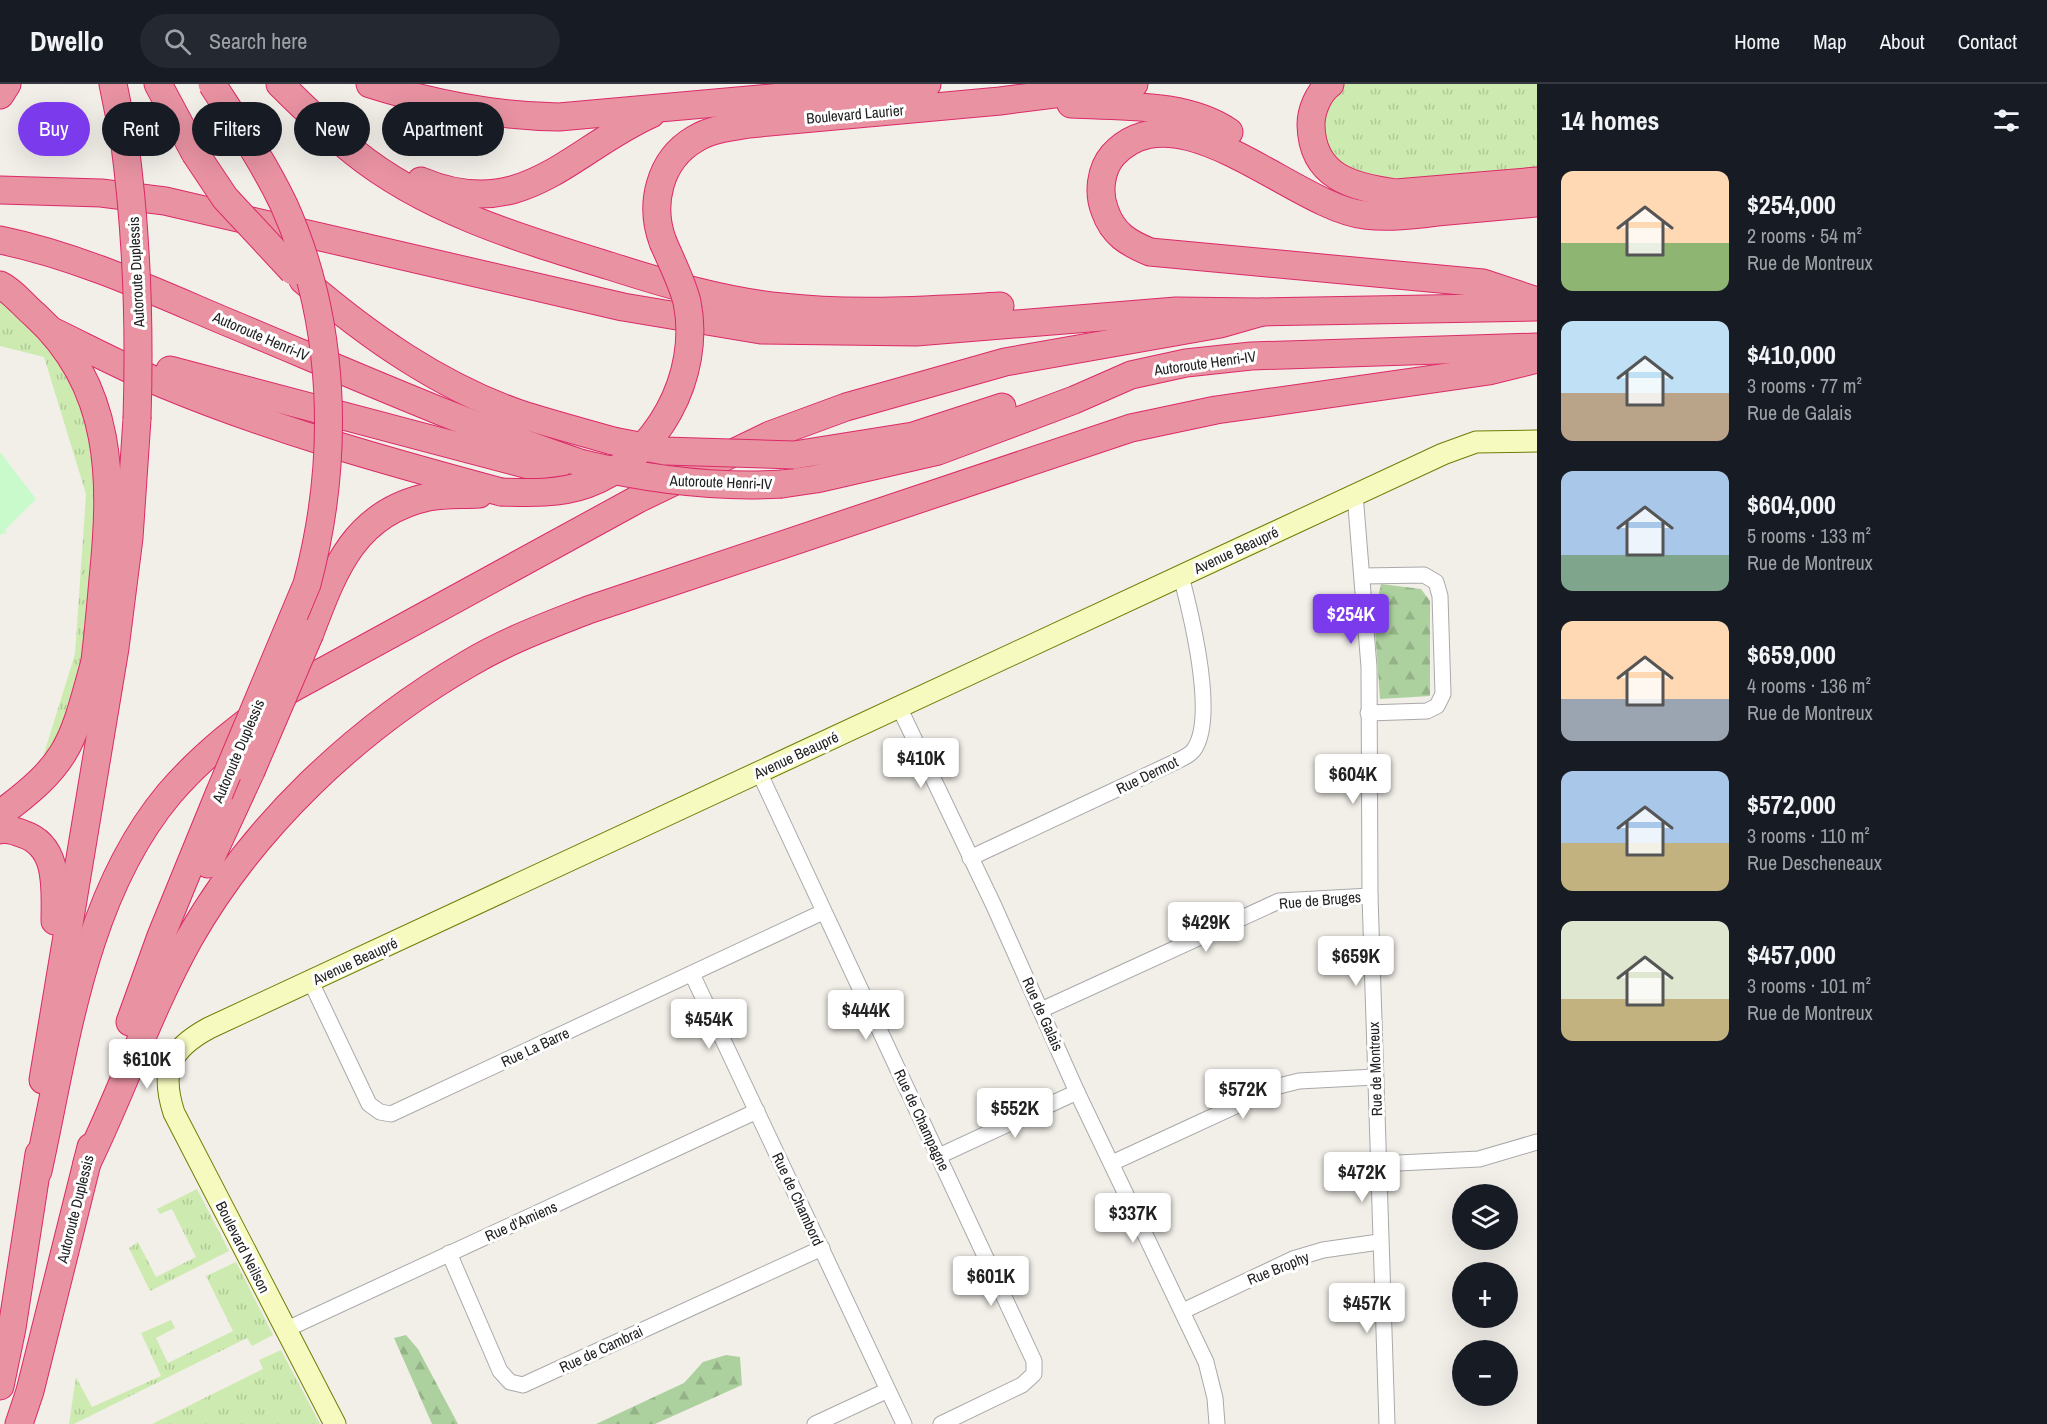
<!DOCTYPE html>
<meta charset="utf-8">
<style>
:root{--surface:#171b24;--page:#242831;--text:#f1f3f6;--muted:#9ea1a6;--line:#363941;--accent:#7c3aed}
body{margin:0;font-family:"Archivo Narrow",sans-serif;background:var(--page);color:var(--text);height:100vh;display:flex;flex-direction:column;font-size:22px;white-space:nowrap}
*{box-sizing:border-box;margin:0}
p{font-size:20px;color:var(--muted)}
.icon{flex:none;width:33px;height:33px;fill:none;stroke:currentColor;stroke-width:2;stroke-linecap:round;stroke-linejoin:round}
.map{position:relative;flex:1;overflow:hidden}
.drawer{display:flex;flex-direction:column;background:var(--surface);width:510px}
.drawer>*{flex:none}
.guide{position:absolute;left:18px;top:18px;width:570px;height:54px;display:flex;gap:12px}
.tools{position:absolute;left:1452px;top:1100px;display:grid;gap:12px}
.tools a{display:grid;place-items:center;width:66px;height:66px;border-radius:50%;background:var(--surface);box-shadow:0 6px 24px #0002;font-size:30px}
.price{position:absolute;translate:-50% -51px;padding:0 14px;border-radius:6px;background:#fff;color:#222;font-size:20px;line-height:39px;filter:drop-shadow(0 2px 3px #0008)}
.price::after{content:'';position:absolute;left:50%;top:36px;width:18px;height:14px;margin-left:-9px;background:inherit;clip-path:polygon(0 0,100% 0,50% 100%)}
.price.on{background:var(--accent);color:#fff}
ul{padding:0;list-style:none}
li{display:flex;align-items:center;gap:18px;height:150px;padding:0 24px}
li span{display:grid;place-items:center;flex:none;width:168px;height:120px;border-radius:12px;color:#555}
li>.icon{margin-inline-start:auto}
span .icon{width:72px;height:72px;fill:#fffc;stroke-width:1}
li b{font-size:26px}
h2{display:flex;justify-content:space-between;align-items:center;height:72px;padding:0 24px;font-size:26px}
.tag{padding:0 21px;border-radius:27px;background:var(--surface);box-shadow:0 6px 24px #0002;font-size:21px;line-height:54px}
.tag.on{background:var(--accent);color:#fff}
header{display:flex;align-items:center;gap:36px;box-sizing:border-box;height:84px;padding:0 30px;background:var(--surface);border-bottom:2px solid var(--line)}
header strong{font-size:28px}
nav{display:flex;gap:33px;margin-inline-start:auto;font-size:21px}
.search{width:420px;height:54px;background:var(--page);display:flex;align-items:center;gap:15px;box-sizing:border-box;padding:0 21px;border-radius:33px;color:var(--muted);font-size:22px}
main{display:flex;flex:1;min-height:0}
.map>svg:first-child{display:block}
.grass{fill:url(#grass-tufts)}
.forest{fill:url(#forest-firs)}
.park{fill:#c8facc}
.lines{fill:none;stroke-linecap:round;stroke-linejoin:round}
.street-casing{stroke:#a9a9a9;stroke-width:17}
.secondary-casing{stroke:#707d05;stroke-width:23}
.highway-casing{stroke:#dc2a67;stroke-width:29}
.street{stroke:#fff;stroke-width:15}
.secondary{stroke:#f7fabf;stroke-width:21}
.highway{stroke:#e892a2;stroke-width:27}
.highway-bridge-casing{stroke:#dc2a67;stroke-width:29;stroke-linecap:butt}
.highway-bridge{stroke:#e892a2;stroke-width:27}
.labels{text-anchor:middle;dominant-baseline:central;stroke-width:6;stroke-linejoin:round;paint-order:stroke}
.street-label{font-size:15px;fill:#222;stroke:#fff}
</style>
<header>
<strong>Dwello</strong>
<div class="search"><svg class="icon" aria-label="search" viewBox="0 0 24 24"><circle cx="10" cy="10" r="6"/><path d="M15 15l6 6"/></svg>Search here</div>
<nav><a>Home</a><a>Map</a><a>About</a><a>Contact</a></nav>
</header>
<main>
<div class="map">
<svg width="1537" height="1340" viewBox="0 0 1537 1340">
<defs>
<pattern id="grass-tufts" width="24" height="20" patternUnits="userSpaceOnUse" patternTransform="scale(1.5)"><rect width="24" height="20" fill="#cdebb0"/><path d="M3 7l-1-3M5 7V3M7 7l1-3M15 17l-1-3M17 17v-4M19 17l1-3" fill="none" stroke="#b0c997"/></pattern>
<pattern id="forest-firs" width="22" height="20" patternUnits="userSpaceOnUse" patternTransform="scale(1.5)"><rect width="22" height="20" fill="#add19e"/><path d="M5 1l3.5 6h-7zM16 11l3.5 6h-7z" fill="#95b388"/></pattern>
</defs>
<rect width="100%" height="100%" fill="#f2efe9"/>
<!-- grass -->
<g class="grass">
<path d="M 1342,0 L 1537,0 L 1537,89 L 1372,99 L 1327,71 L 1319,31 Z"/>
<path d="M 0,201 L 94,324 L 95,577 L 33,705 L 75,570 L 86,410 L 44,273 L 0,262 Z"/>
<path d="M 197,1105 L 229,1167 L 150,1207 L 129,1164 L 138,1158 L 156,1193 L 196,1173 L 172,1125 L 160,1130 L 157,1125 Z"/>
<path d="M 236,1178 L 273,1251 L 252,1262 L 247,1254 L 74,1340 L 69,1340 L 76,1293 L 92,1323 L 161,1292 L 141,1249 L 171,1236 L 175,1244 L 156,1254 L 168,1279 L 233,1247 L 206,1192 Z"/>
<path d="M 281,1266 L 320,1340 L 152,1340 L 263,1285 L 259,1276 Z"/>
</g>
<!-- forest -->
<g class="forest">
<path d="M 1381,500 L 1421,505 L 1430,517 L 1430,612 L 1380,615 L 1374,532 Z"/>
<path d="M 406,1251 L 418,1265 L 458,1340 L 432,1340 L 394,1254 Z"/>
<path d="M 726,1271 L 740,1273 L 742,1301 L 655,1340 L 596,1340 L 684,1299 L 703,1278 Z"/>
</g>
<!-- park -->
<path class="park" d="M 0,368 L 36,415 L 5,446 L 7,448 L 0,451 Z"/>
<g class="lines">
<defs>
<g id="street">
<path d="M 1355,410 L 1369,583 L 1370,812 L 1387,1340"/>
<path d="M 1363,492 L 1424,491 L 1436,498 L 1440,512 L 1443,610 L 1437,622 L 1427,627 L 1368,629"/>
<path d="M 899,623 L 994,822 L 1077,1008 L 1206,1278 L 1215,1314 L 1217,1340"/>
<path d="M 759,688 L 1034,1277 L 1034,1290 L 1022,1301 L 941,1340"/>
<path d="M 970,774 L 1177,677 C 1183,674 1192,670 1195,664 C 1216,630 1191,530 1181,492"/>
<path d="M 692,890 L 904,1340"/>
<path d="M 311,898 L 369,1020 L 380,1028 L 391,1030 L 823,828"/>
<path d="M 1041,926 L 1279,817 L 1370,812"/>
<path d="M 939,1072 L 1077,1008"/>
<path d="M 1112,1079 L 1279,1002 L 1299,997 L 1375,993"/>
<path d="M 1378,1080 L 1479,1075 L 1537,1058"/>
<path d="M 449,1169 L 500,1287 L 510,1298 L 523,1301 L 822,1164"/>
<path d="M 1183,1227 L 1293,1175 L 1323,1166 L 1379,1158"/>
<path d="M 285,1246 L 757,1027"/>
<path d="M 815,1340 L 886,1307"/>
</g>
<path id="secondary" d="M 335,1340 L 174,1029 C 160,986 170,965 209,944 L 1443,370 L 1476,358 L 1537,357"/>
<g id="highway">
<path d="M 113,0 L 124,54"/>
<path d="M 158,0 L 195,69"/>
<path d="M 280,0 C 303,23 328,47 354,68 C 427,127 522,155 610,182 C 666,200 723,217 782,223 C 854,231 927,226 1000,222"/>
<path d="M 370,0 C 433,20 493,32 559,33 L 927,0"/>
<path d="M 1330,0 C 1318,9 1311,27 1311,41 C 1312,93 1352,103 1396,109 L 1537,97"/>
<path d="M 0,11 L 7,0"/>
<path d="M 1071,20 C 1121,23 1185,18 1229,48"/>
<path d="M 421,97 C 523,140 569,67 651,30"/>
<path d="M 0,106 L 101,109 L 165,117 L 623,223 L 761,246 L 916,248 L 1176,227 L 1262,228 L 1537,223"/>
<path d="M 0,156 C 77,172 149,205 222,236 C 340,285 458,338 580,379"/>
<path d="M 663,158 C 649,121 659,76 695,55 C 711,45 731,43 749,40 L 1000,17 L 1134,0"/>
<path d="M 303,196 C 367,251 439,302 520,330 C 551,340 582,348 613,357"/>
<path d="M 0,201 C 13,207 24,222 35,231 C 114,303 113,397 103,495 C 100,530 97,565 92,600"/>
<path d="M 1534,216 L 1483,199 L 1150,168 C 1128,159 1113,150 1105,127 C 1098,110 1100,86 1113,71 C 1178,0 1296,124 1365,131 C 1389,134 1413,131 1437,128 C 1471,125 1504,122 1537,119"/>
<path d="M 54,248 C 89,265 125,284 161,299 C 271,345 386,377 501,408"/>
<path d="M 170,286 L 555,388"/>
<path d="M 794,371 L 913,352 L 1002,323"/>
<path d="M 782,400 L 816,395 L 938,367 L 1074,316 L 1131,291 L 1186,279 L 1251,272 L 1537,263"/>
<path d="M 310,549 C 334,486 354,429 428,413 C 444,410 462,411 479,410"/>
<path d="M 0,730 C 69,679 72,661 94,581"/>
<path d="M 0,746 C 8,744 16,747 23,750 C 60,762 55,806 55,837"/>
<path d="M 208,780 L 251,687"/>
<path d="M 130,938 L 161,852 L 219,710"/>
<path d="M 43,996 L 115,564 L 129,454 L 137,335"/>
<path d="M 87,1079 C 123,1005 149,927 189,855 C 253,742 356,645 468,580 C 506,557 547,542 588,526 L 1131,344 L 1216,326 L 1489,287 L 1537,275"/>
<path d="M 38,1087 C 66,960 83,813 169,710 C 204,669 246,638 289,606 L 638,415 L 770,351 L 846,323 L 1005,278 L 1220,240 L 1262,228"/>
<path d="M 0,1302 L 12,1244 L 39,1070"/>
<path d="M 19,1340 L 30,1307 L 91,1063"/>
</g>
</defs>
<!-- street casing -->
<use href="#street" class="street-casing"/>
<!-- secondary casing -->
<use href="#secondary" class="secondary-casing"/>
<!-- highway casing -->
<use href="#highway" class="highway-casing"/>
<!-- street -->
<use href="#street" class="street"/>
<!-- secondary -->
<use href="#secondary" class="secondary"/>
<!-- highway -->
<use href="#highway" class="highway"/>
<defs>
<g id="highway-bridge">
<path d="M 212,0 C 237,39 264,79 284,121 C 337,239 340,376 307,500 L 219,710"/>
<path d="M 124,54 C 137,148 140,241 137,335"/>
<path d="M 195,69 L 225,114 L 293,187"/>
<path d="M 613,357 L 665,367 L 794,371"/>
<path d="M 580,379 C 646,395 713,404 782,400"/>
<path d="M 501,408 C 530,409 559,410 587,400 C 657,375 702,291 687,218 C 682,198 671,177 663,158"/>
<path d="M 251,687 L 310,549"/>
</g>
</defs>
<!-- highway-bridge casing -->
<use href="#highway-bridge" class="highway-bridge-casing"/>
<!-- highway-bridge -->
<use href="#highway-bridge" class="highway-bridge"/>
</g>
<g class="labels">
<!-- street labels -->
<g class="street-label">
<text transform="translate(855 30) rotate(-5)">Boulevard Laurier</text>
<text transform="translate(136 188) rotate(-93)">Autoroute Duplessis</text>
<text transform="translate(261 252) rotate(23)">Autoroute Henri-IV</text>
<text transform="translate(1205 279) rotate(-8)">Autoroute Henri-IV</text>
<text transform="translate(721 398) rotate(2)">Autoroute Henri-IV</text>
<text transform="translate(1236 466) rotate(-25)">Avenue Beaupré</text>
<text transform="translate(238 667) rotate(-67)">Autoroute Duplessis</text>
<text transform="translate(796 671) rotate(-25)">Avenue Beaupré</text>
<text transform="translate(1147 691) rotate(-26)">Rue Dermot</text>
<text transform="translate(1320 816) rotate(-5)">Rue de Bruges</text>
<text transform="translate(355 877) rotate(-25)">Avenue Beaupré</text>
<text transform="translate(1043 930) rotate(66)">Rue de Galais</text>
<text transform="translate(535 963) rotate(-25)">Rue La Barre</text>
<text transform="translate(1375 985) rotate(-92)">Rue de Montreux</text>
<text transform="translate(922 1036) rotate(65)">Rue de Champagne</text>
<text transform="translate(798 1115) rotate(65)">Rue de Chambord</text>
<text transform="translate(75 1125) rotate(-76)">Autoroute Duplessis</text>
<text transform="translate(521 1137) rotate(-24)">Rue d'Amiens</text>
<text transform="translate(243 1163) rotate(63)">Boulevard Neilson</text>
<text transform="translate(1278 1184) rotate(-22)">Rue Brophy</text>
<text transform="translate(601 1265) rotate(-25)">Rue de Cambrai</text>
</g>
</g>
</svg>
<div class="tools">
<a><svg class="icon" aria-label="layers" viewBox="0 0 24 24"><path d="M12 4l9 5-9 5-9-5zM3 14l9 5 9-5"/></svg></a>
<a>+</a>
<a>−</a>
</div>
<b class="price on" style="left:1351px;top:561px">$254K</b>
<b class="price" style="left:921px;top:705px">$410K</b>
<b class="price" style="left:1353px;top:721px">$604K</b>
<b class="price" style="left:1206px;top:869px">$429K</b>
<b class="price" style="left:1356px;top:903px">$659K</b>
<b class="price" style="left:866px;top:957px">$444K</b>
<b class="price" style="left:709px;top:966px">$454K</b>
<b class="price" style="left:147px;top:1006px">$610K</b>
<b class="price" style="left:1243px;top:1036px">$572K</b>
<b class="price" style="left:1015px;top:1055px">$552K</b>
<b class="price" style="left:1362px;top:1119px">$472K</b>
<b class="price" style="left:1133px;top:1160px">$337K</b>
<b class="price" style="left:991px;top:1223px">$601K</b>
<b class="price" style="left:1367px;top:1250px">$457K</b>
<div class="guide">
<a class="tag on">Buy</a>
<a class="tag">Rent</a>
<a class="tag">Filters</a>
<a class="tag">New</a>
<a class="tag">Apartment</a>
</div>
</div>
<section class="drawer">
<h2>14 homes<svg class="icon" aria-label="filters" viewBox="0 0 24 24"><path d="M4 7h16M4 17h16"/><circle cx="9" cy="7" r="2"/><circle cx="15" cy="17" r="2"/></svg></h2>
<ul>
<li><span style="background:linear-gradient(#ffd9b3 60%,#8fb573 0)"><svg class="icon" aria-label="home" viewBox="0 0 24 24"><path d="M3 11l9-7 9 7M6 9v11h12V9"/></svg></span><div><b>$254,000</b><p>2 rooms · 54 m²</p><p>Rue de Montreux</p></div></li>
<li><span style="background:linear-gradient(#bfe0f5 60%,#b9a48a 0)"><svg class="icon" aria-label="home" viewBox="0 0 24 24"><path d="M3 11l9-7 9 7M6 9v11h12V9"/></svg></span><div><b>$410,000</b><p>3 rooms · 77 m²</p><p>Rue de Galais</p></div></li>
<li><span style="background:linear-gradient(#a9c7e8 70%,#7fa58c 0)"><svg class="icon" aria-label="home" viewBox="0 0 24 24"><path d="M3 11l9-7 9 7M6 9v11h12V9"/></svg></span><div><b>$604,000</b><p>5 rooms · 133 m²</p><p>Rue de Montreux</p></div></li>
<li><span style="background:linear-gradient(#ffd9b3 65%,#9aa5b1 0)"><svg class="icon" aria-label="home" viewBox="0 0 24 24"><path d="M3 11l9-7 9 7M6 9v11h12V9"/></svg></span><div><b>$659,000</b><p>4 rooms · 136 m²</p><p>Rue de Montreux</p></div></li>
<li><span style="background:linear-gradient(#a9c7e8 60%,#c2b280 0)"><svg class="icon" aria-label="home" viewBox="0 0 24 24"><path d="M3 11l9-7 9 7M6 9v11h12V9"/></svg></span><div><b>$572,000</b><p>3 rooms · 110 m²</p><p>Rue Descheneaux</p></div></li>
<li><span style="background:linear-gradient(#dfe7d0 65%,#c2b280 0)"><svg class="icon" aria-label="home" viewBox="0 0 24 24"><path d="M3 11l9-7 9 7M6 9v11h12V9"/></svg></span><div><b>$457,000</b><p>3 rooms · 101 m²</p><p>Rue de Montreux</p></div></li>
</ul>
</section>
</main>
